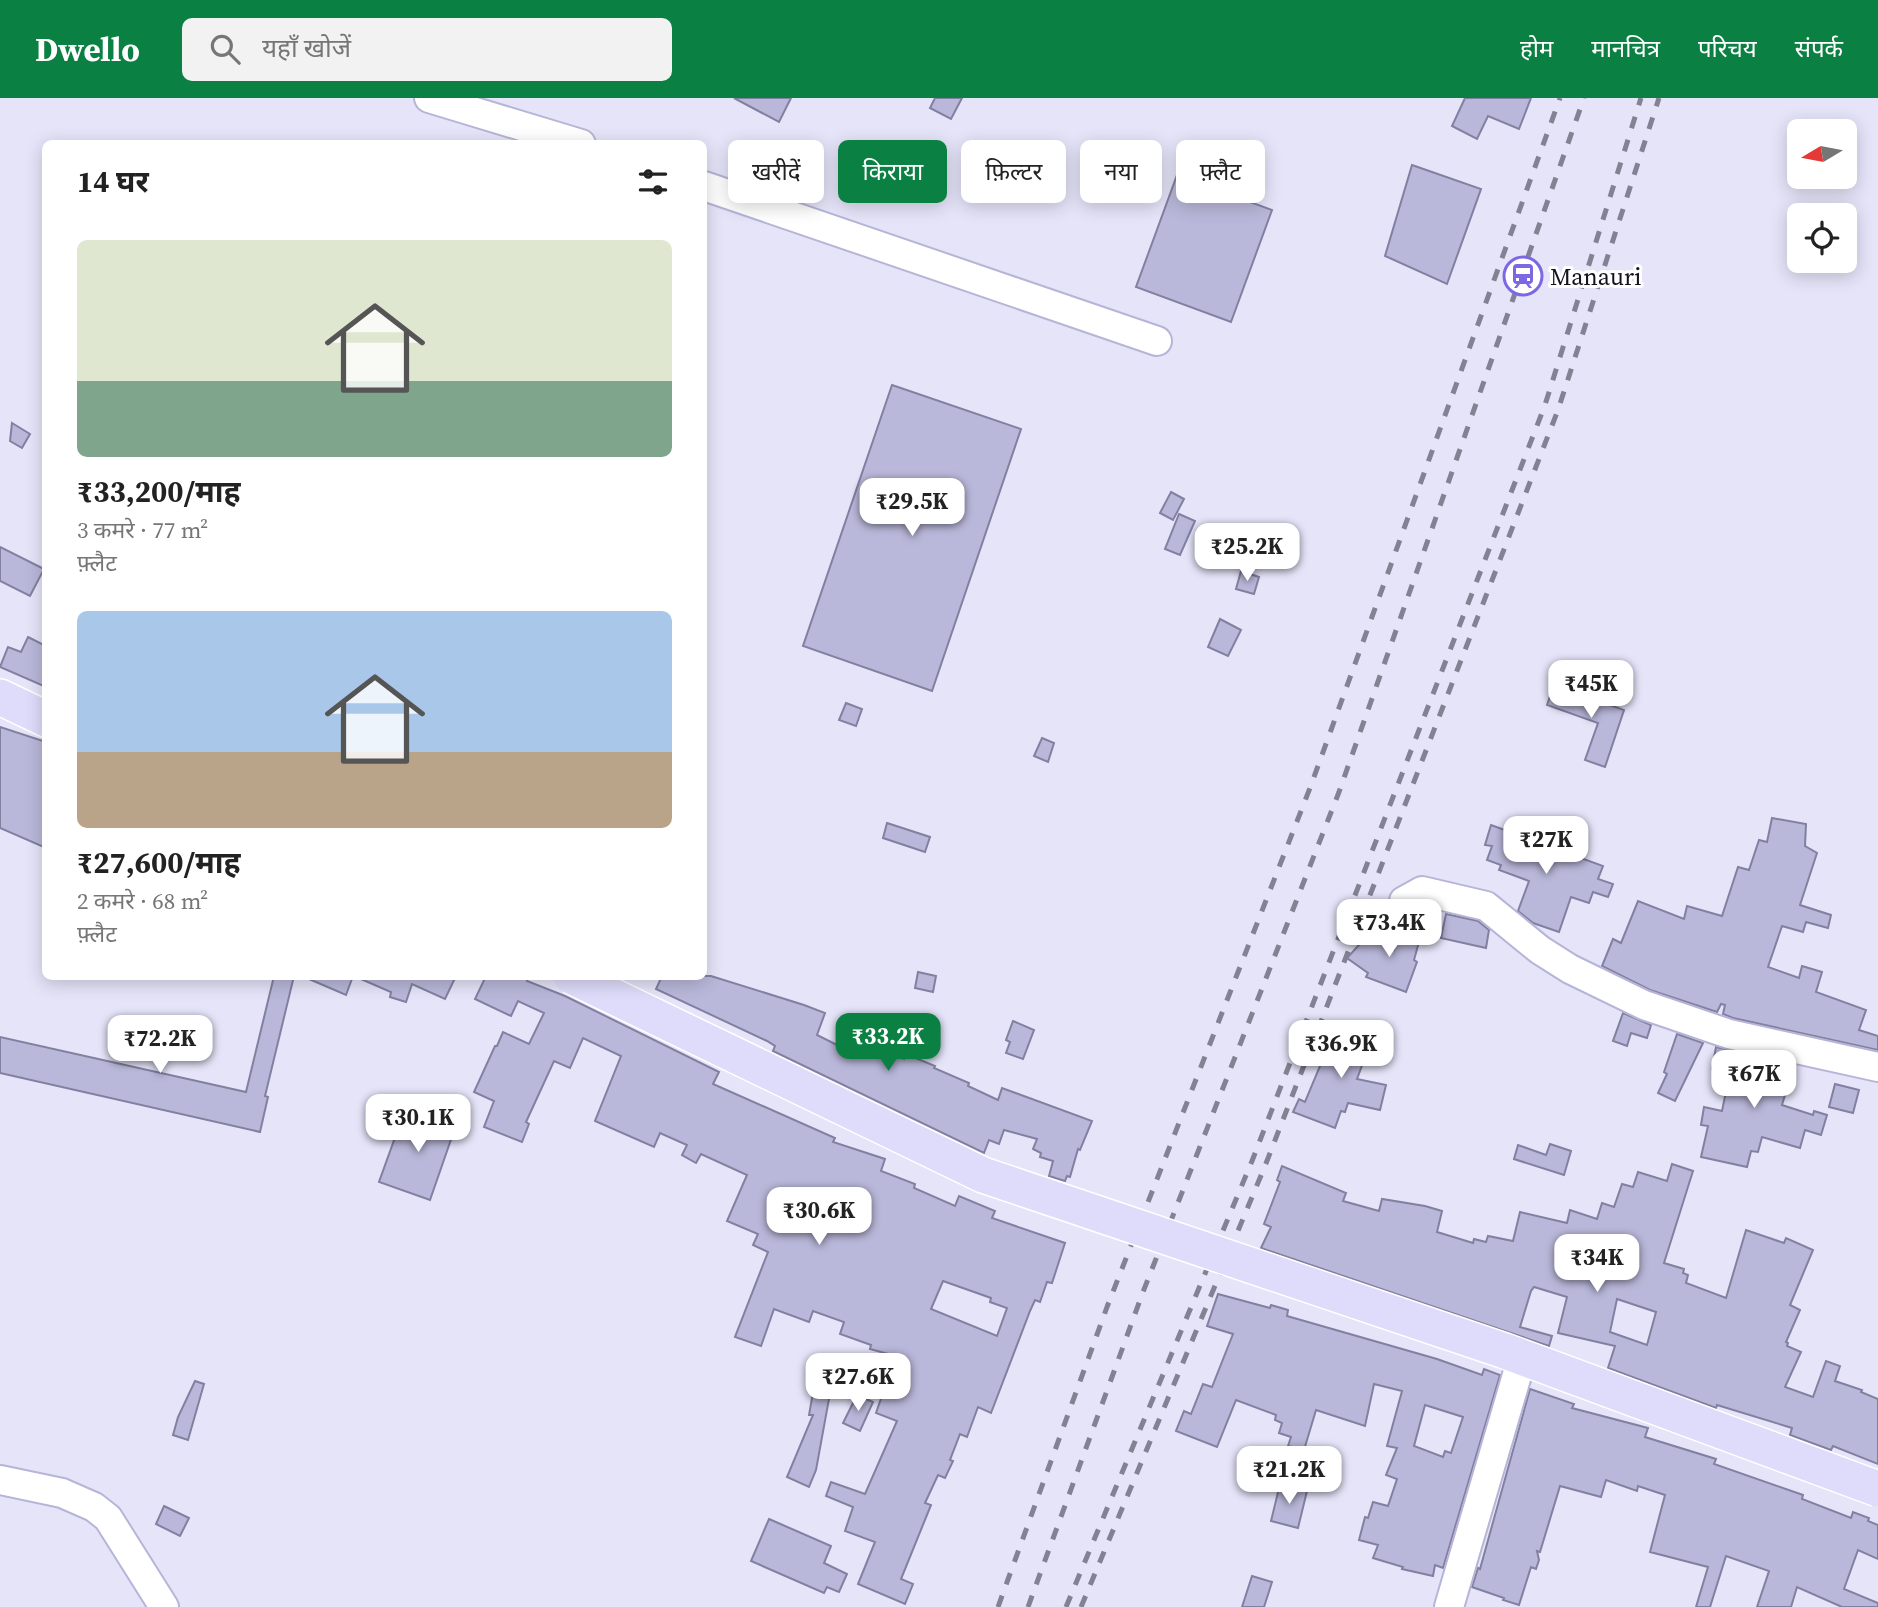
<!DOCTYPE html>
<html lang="hi">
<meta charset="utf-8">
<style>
:root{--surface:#fff;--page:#f2f2f2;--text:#222;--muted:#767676;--accent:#0b8043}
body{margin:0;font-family:"Source Serif 4","Noto Sans Devanagari",serif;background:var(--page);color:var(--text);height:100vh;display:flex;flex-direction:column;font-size:26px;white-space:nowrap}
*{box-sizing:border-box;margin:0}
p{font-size:23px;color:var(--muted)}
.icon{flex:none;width:38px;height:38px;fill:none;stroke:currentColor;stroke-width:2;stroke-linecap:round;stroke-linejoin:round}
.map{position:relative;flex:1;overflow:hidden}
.panel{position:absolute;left:42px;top:42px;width:665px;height:840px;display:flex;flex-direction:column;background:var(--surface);border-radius:10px;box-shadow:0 4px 18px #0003}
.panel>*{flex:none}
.guide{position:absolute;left:728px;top:42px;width:665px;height:63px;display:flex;gap:14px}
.needle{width:46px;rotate:260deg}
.fabs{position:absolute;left:1787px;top:21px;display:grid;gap:14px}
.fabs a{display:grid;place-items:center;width:70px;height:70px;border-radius:10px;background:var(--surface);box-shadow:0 4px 18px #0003;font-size:35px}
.price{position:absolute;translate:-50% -60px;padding:0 16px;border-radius:14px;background:#fff;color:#222;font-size:23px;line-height:46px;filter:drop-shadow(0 2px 4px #0008)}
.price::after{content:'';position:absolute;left:50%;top:42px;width:21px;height:16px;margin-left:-10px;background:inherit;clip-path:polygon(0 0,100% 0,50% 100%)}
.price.on{background:var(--accent);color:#fff}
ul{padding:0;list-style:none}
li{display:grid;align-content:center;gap:14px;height:371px;padding:0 35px}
li span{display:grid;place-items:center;height:217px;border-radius:10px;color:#555}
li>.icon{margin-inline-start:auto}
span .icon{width:126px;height:126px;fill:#fffc;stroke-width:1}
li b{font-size:30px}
h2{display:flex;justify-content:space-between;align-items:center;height:84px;padding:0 35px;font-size:30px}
.tag{padding:0 24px;border-radius:10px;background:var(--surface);box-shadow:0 4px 18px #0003;font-size:24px;line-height:63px}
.tag.on{background:var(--accent);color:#fff}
header{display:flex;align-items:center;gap:42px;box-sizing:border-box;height:98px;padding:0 35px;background:var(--accent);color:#fff}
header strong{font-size:33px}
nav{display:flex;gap:38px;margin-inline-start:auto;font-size:24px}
.search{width:490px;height:63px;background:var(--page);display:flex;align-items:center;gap:18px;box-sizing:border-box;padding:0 24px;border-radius:10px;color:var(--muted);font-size:26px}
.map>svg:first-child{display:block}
.building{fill:#bab8da;stroke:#8280a0;stroke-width:2;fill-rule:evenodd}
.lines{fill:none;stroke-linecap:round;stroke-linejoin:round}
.minor-casing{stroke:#b7b5d7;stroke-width:32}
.major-casing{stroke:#fff;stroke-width:38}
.minor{stroke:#fff;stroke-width:28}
.major{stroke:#dedcfa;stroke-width:35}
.rail{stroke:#838293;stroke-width:5;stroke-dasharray:12 12;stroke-linecap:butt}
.major-bridge-casing{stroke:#fff;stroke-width:38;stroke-linecap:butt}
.major-bridge{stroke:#dedcfa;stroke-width:35}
.labels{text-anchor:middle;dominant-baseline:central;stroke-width:6;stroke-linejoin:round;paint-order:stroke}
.poi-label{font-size:24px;fill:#13121e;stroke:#fff;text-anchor:start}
</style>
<header>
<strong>Dwello</strong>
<div class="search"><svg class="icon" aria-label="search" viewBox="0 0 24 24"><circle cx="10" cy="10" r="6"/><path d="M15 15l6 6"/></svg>यहाँ खोजें</div>
<nav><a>होम</a><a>मानचित्र</a><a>परिचय</a><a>संपर्क</a></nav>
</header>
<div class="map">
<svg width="1878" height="1509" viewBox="0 0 1878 1509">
<rect width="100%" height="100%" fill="#e5e4f9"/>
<!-- building -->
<g class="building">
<path d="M 734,0 L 791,0 L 779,24 Z"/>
<path d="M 935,0 L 962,0 L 951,21 L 930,10 Z"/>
<path d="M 1465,0 L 1531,0 L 1519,31 L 1488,18 L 1477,41 L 1452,28 Z"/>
<path d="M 1412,67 L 1481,91 L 1447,186 L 1385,158 Z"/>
<path d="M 1177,77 L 1272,112 L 1231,224 L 1136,189 Z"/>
<path d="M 892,287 L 1021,331 L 932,593 L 803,548 Z"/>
<path d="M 12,325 L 30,336 L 22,350 L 10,343 Z"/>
<path d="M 1171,394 L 1184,401 L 1173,422 L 1160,415 Z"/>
<path d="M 1179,416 L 1195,423 L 1180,457 L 1165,451 Z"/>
<path d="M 0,449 L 44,471 L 30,498 L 0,483 Z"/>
<path d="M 1241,473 L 1259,479 L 1254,496 L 1236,491 Z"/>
<path d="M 1220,521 L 1241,532 L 1228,558 L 1208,549 Z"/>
<path d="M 28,539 L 46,548 L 46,589 L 0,569 L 8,549 L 21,554 Z"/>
<path d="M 1554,587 L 1624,612 L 1605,669 L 1585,662 L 1598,625 L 1547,607 Z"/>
<path d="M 846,605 L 862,611 L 856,628 L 839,622 Z"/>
<path d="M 0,629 L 46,644 L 46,750 L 0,730 Z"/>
<path d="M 1042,640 L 1054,645 L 1048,664 L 1034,658 Z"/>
<path d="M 1772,720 L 1806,726 L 1805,748 L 1817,755 L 1800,807 L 1831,817 L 1828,830 L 1806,824 L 1803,834 L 1782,828 L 1768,869 L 1799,880 L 1802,868 L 1822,874 L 1816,894 L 1866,912 L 1859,932 L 1878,938 L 1878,952 L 1733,920 L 1723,916 L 1725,907 L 1721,906 L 1717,914 L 1650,892 L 1602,868 L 1613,841 L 1621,845 L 1638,803 L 1684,821 L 1687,808 L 1722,818 L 1738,769 L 1749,772 L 1759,742 L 1767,744 Z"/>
<path d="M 887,725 L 930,739 L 925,754 L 883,740 Z"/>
<path d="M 1491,727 L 1603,768 L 1598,781 L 1613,786 L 1608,799 L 1593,794 L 1589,805 L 1571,799 L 1559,834 L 1533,825 L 1518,813 L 1529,783 L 1499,772 L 1501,767 L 1487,762 L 1492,748 L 1485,747 Z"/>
<path d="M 1446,816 L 1478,823 L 1489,832 L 1486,850 L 1441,840 Z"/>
<path d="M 1401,827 L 1422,833 L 1414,862 L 1417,864 L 1406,894 L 1366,879 L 1368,875 L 1347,860 L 1367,838 L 1394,852 Z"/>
<path d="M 918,874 L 936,878 L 933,894 L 915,890 Z"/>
<path d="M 274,878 L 294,878 L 265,998 L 268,999 L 260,1034 L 0,975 L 0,939 L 246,994 Z"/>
<path d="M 302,878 L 353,878 L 346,897 Z"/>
<path d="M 354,878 L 456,878 L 445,901 L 412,886 L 406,904 L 390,899 L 391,894 Z"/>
<path d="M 486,878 L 529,878 L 527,883 L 565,898 L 719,974 L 713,986 L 835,1040 L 833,1044 L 885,1061 L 881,1073 L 915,1086 L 914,1090 L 955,1108 L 959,1098 L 995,1113 L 992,1120 L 1065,1145 L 1052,1185 L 1047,1184 L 1040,1204 L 1035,1202 L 1030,1213 L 991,1315 L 978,1309 L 967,1339 L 960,1336 L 950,1362 L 953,1363 L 945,1380 L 938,1377 L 925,1405 L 931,1407 L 901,1481 L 913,1486 L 905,1506 L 858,1486 L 875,1444 L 845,1433 L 853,1409 L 826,1398 L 831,1384 L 865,1396 L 897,1323 L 876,1315 L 883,1295 L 890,1297 L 903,1260 L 870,1251 L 871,1247 L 840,1236 L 844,1224 L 813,1213 L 809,1224 L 774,1211 L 761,1248 L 735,1239 L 768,1154 L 753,1147 L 758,1136 L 727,1123 L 747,1077 L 701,1056 L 696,1065 L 682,1057 L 687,1047 L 660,1035 L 654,1049 L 595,1023 L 621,958 L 583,940 L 570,970 L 554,963 L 526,1024 L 529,1026 L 522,1044 L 484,1029 L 494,1003 L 474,994 L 495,948 L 497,948 L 503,934 L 529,946 L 544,915 L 518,903 L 511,918 L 475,901 ZM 943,1183 L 991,1200 L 990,1204 L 1007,1210 L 997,1238 L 931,1211 Z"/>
<path d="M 662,878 L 711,878 L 804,907 L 825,915 L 817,937 L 845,951 L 852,926 L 881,935 L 876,949 L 904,961 L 906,956 L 935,968 L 934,970 L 969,985 L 968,988 L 998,1002 L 1002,990 L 1092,1023 L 1080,1052 L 1078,1051 L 1070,1079 L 1067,1078 L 1065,1083 L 1049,1078 L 1053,1063 L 1040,1059 L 1041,1055 L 1033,1051 L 1037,1041 L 1004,1032 L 999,1046 L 989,1042 L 984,1055 L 773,953 L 775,948 L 767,943 L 656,891 Z"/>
<path d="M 1623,915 L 1651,927 L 1647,940 L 1631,935 L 1627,948 L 1613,943 Z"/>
<path d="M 1013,923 L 1034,932 L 1023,961 L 1006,955 L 1010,944 L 1006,942 Z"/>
<path d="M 1343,927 L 1373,938 L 1357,981 L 1386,987 L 1380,1012 L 1348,1005 L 1345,1014 L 1341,1013 L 1335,1030 L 1293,1014 L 1299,1001 L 1305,1004 L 1335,932 L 1341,934 Z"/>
<path d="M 1677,936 L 1703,945 L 1675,1003 L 1658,995 L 1667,976 L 1664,974 Z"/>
<path d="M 1716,949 L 1794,967 L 1782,1007 L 1813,1017 L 1814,1013 L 1827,1017 L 1821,1037 L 1805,1032 L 1800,1050 L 1762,1039 L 1758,1054 L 1751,1053 L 1747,1069 L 1701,1059 L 1708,1028 L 1701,1027 L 1704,1009 L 1722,1013 L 1730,974 L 1712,971 Z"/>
<path d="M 1835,986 L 1859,992 L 1853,1015 L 1829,1009 Z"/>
<path d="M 406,1009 L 456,1027 L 430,1102 L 379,1084 Z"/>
<path d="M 1550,1046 L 1571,1053 L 1564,1077 L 1514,1061 L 1518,1047 L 1546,1057 Z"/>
<path d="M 1672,1066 L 1693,1073 L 1664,1165 L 1684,1171 L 1683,1175 L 1688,1177 L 1686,1185 L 1726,1200 L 1746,1132 L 1784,1145 L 1786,1140 L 1813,1152 L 1790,1207 L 1800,1212 L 1786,1244 L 1788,1245 L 1787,1248 L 1801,1254 L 1785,1289 L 1813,1299 L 1826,1263 L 1840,1268 L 1835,1283 L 1862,1292 L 1861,1294 L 1878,1301 L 1878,1366 L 1833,1348 L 1831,1352 L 1790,1337 L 1792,1330 L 1717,1307 L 1716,1310 L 1608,1270 L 1615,1248 L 1558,1235 L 1567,1199 L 1534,1189 L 1531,1193 L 1520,1229 L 1552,1238 L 1549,1248 L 1261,1150 L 1271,1129 L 1264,1126 L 1280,1084 L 1277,1082 L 1282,1068 L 1346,1095 L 1343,1103 L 1379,1113 L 1382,1101 L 1425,1108 L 1442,1113 L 1437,1134 L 1473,1145 L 1474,1141 L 1486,1144 L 1488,1138 L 1513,1143 L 1520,1114 L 1567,1125 L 1570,1112 L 1597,1121 L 1602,1105 L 1614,1109 L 1622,1086 L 1633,1089 L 1638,1074 L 1667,1083 ZM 1617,1201 L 1656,1214 L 1647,1247 L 1610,1234 Z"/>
<path d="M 1218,1196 L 1270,1210 L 1271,1207 L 1288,1212 L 1287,1218 L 1437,1261 L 1482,1277 L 1484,1271 L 1500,1277 L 1443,1470 L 1435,1467 L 1433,1478 L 1402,1471 L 1403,1469 L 1373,1460 L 1378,1447 L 1359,1442 L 1365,1419 L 1368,1420 L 1373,1404 L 1388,1408 L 1397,1381 L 1386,1377 L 1397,1350 L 1387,1348 L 1402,1293 L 1374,1286 L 1365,1328 L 1316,1312 L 1304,1352 L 1288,1348 L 1291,1339 L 1279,1335 L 1282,1325 L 1275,1322 L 1276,1317 L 1236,1302 L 1217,1349 L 1176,1333 L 1184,1313 L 1191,1316 L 1203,1286 L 1212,1289 L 1233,1236 L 1207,1228 ZM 1425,1307 L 1463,1319 L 1451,1355 L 1445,1353 L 1443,1359 L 1414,1348 Z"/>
<path d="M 817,1272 L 831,1274 L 828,1289 L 831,1290 L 816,1372 L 809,1389 L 787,1379 L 813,1317 L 809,1317 Z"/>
<path d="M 195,1283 L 204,1286 L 188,1342 L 173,1337 L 178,1319 Z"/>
<path d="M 1530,1291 L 1574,1306 L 1572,1310 L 1648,1330 L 1645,1339 L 1716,1361 L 1714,1366 L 1803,1397 L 1802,1401 L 1851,1420 L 1853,1414 L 1869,1420 L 1868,1423 L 1878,1427 L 1878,1461 L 1858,1452 L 1844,1491 L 1878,1505 L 1878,1509 L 1842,1509 L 1797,1489 L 1791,1509 L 1757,1509 L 1769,1473 L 1726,1458 L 1710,1509 L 1696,1509 L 1708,1469 L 1650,1454 L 1665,1397 L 1638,1388 L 1637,1393 L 1606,1382 L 1601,1399 L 1560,1388 L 1540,1454 L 1537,1453 L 1539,1462 L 1536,1471 L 1531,1469 L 1519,1507 L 1503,1502 L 1504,1500 L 1472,1489 L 1478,1470 L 1480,1471 Z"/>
<path d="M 857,1297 L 873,1304 L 860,1333 L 843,1325 Z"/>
<path d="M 1280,1386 L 1307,1393 L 1298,1430 L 1271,1423 Z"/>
<path d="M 164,1408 L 189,1420 L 180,1438 L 156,1426 Z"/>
<path d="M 769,1421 L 831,1448 L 824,1465 L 847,1476 L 839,1494 L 827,1489 L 824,1495 L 751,1463 Z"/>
<path d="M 1252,1478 L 1272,1484 L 1264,1509 L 1242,1509 Z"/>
</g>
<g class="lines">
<defs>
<g id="minor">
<path d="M 429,0 L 581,46"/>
<path d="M 704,88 L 1157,243"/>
<path d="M 1404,803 L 1422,793 L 1486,808 L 1540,852 L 1570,871 L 1644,907 L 1729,936 L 1878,969"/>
<path d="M 0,1382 L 62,1395 L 94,1409 L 108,1420 L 164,1509"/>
<path d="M 1449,1509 L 1517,1277"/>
</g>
<path id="major" d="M 0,599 L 46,621"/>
</defs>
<!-- minor casing -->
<use href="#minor" class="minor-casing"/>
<!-- major casing -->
<use href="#major" class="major-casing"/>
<!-- minor -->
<use href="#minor" class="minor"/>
<!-- major -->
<use href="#major" class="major"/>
<!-- rail -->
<g class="rail">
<path d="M 998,1509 L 1107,1209 L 1310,690 L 1560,0"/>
<path d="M 1028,1509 L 1143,1194 L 1339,694 L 1584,0"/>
<path d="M 1066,1509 L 1252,1063 L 1545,307 L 1641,0"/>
<path d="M 1081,1509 L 1265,1068 L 1558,312 L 1659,0"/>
</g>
<defs>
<path id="major-bridge" d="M 571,878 L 983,1077 L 1505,1253 L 1878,1391"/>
</defs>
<!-- major-bridge casing -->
<use href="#major-bridge" class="major-bridge-casing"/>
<!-- major-bridge -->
<use href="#major-bridge" class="major-bridge"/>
</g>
<!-- icons -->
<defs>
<symbol id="station-ring" viewBox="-11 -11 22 22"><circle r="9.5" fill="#fff" stroke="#7d68e3" stroke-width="1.5"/><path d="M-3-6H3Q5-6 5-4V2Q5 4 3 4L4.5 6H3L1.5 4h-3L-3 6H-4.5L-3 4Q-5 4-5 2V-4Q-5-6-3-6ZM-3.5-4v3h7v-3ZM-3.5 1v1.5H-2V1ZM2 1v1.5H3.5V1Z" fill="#7d68e3"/></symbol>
</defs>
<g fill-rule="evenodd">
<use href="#station-ring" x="1501" y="156" width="44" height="44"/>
</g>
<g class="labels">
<!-- poi labels -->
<g class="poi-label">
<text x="1550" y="178">Manauri</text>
</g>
</g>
</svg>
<div class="fabs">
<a><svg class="needle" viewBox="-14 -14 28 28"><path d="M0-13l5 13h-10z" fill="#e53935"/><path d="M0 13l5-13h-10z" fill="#767676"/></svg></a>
<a><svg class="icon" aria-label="locate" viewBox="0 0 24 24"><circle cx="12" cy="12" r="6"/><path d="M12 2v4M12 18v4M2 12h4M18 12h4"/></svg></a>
</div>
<b class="price" style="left:912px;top:440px">₹29.5K</b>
<b class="price" style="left:1247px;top:485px">₹25.2K</b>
<b class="price" style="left:1591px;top:622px">₹45K</b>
<b class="price" style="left:1546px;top:778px">₹27K</b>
<b class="price" style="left:1389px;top:861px">₹73.4K</b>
<b class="price on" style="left:888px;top:975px">₹33.2K</b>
<b class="price" style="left:160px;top:977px">₹72.2K</b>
<b class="price" style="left:1341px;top:982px">₹36.9K</b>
<b class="price" style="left:1754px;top:1012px">₹67K</b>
<b class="price" style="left:418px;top:1056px">₹30.1K</b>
<b class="price" style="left:819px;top:1149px">₹30.6K</b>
<b class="price" style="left:1597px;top:1196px">₹34K</b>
<b class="price" style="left:858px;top:1315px">₹27.6K</b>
<b class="price" style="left:1289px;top:1408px">₹21.2K</b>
<div class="guide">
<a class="tag">खरीदें</a>
<a class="tag on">किराया</a>
<a class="tag">फ़िल्टर</a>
<a class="tag">नया</a>
<a class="tag">फ़्लैट</a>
</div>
<section class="panel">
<h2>14 घर<svg class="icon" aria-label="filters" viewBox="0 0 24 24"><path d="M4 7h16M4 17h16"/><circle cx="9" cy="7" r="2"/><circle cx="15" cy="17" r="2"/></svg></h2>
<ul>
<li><span style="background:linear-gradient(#dfe7d0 65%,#7fa58c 0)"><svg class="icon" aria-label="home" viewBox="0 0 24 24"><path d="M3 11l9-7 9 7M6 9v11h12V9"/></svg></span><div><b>₹33,200/माह</b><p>3 कमरे · 77 m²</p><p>फ़्लैट</p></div></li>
<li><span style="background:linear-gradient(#a9c7e8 65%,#b9a48a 0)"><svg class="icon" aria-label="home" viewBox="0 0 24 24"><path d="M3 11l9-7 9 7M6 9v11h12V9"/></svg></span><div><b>₹27,600/माह</b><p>2 कमरे · 68 m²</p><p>फ़्लैट</p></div></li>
</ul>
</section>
</div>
